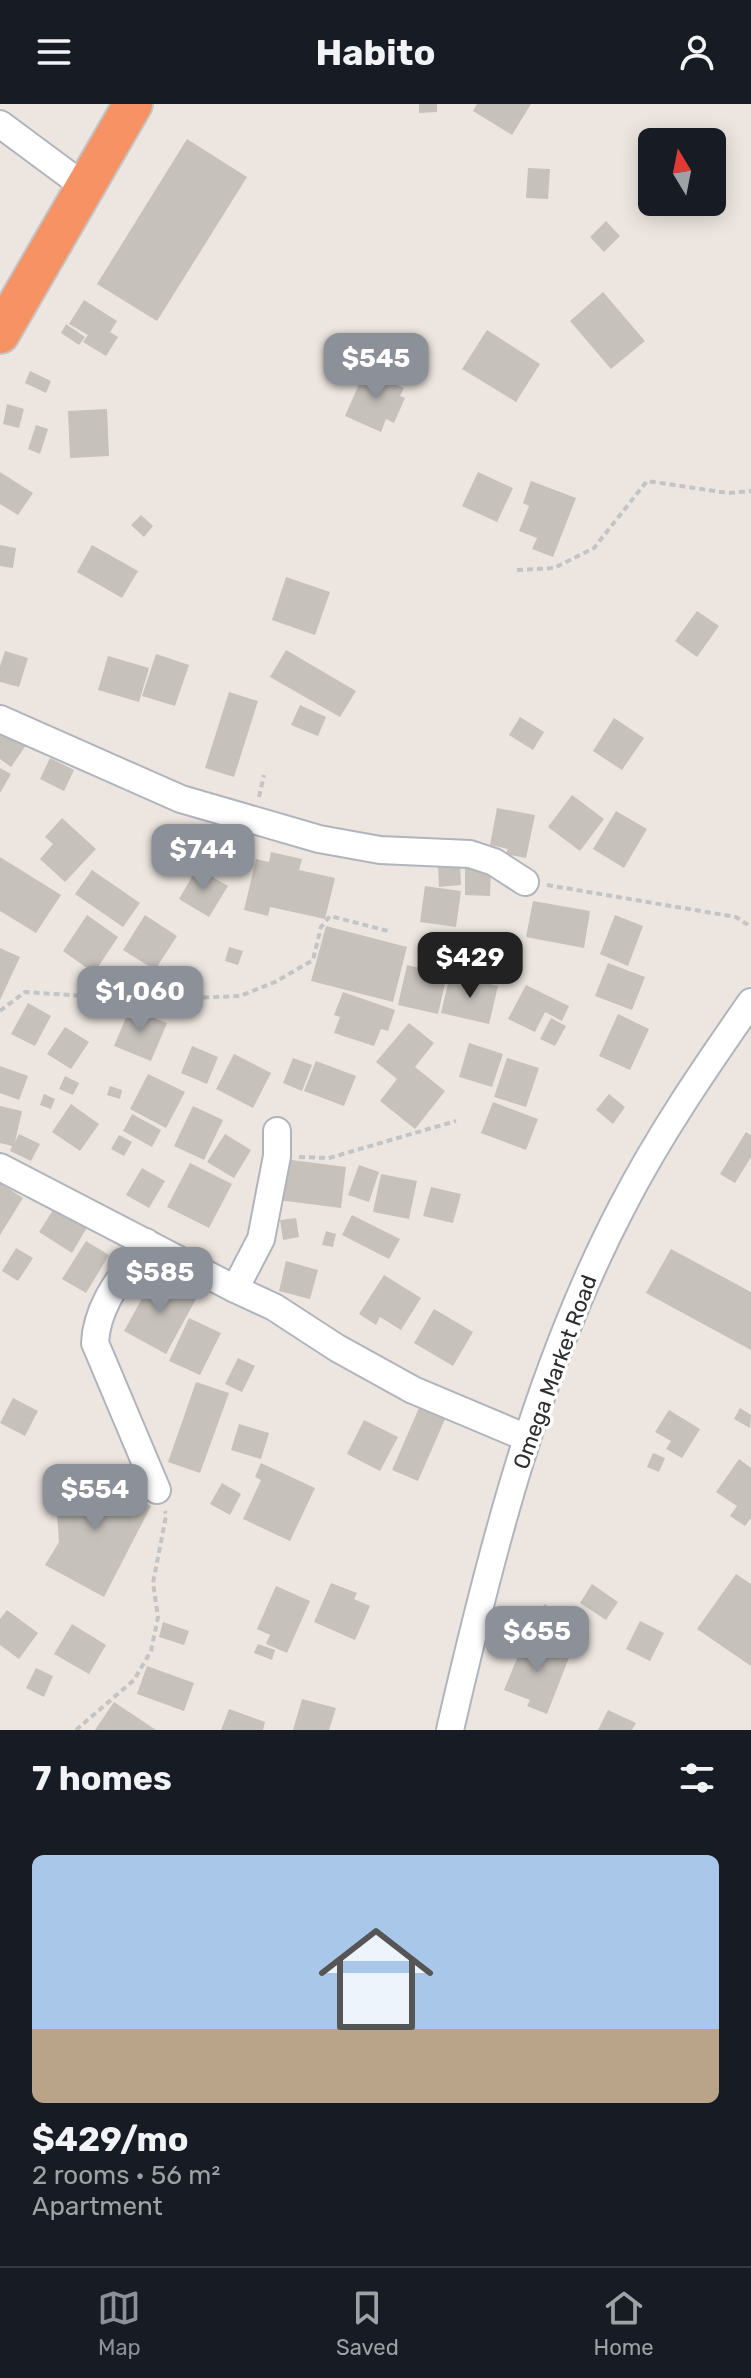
<!DOCTYPE html>
<meta charset="utf-8">
<style>
:root{--surface:#171b24;--page:#242831;--text:#f1f3f6;--muted:#9ea1a6;--line:#363941;--accent:#8c9099}
body{margin:0;font-family:Rubik,sans-serif;background:var(--page);color:var(--text);height:100vh;display:flex;flex-direction:column;font-size:30px;white-space:nowrap}
*{box-sizing:border-box;margin:0}
p{font-size:26px;color:var(--muted)}
.icon{flex:none;width:44px;height:44px;fill:none;stroke:currentColor;stroke-width:2;stroke-linecap:round;stroke-linejoin:round}
.map{position:relative;height:1626px;overflow:hidden}
.side{display:flex;flex-direction:column;background:var(--surface);flex:1}
.side>*{flex:none}
.needle{width:52px;rotate:350deg}
.controls{position:absolute;left:638px;top:24px;display:grid;gap:16px}
.controls a{display:grid;place-items:center;width:88px;height:88px;border-radius:12px;background:var(--surface);box-shadow:0 4px 20px #0003;font-size:40px}
.price{position:absolute;translate:-50% -68px;padding:0 18px;border-radius:16px;background:var(--accent);color:#fff;font-size:26px;line-height:52px;filter:drop-shadow(0 2px 4px #0008)}
.price::after{content:'';position:absolute;left:50%;top:48px;width:24px;height:18px;margin-left:-12px;background:inherit;clip-path:polygon(0 0,100% 0,50% 100%)}
.price.current{background:#222;color:#fff}
ul{padding:0;list-style:none}
li{display:grid;align-content:center;gap:16px;height:424px;padding:0 32px}
li span{display:grid;place-items:center;height:248px;border-radius:12px;color:#555}
li>.icon{margin-inline-start:auto}
span .icon{width:144px;height:144px;fill:#fffc;stroke-width:1}
li b{font-size:34px}
h2{display:flex;justify-content:space-between;align-items:center;height:96px;padding:0 32px;font-size:34px}
header{display:flex;justify-content:space-between;align-items:center;height:104px;padding:0 32px;background:var(--surface);font-size:36px;font-weight:700}
.tabs{display:flex;justify-content:space-around;align-items:center;height:112px;border-top:2px solid var(--line);background:var(--surface);font-size:22px;color:var(--muted)}
.tabs a{display:grid;justify-items:center;gap:4px}
.tabs .current{color:var(--accent)}
.map>svg:first-child{display:block}
.building{fill:#c6c1bb}
.lines{fill:none;stroke-linecap:round;stroke-linejoin:round}
.minor-casing{stroke:#b0b4bc;stroke-width:30}
.highway-casing{stroke:#c4c4c4;stroke-width:42}
.path{stroke:#c4c4c4;stroke-width:4;stroke-dasharray:6 4;stroke-linecap:butt}
.minor{stroke:#fff;stroke-width:26}
.highway{stroke:#f69263;stroke-width:38}
.labels{text-anchor:middle;dominant-baseline:central;stroke-width:7;stroke-linejoin:round;paint-order:stroke}
.street-label{font-size:22px;fill:#2d2d2d;stroke:#fff}
</style>
<header><svg class="icon" aria-label="menu" viewBox="0 0 24 24"><path d="M4 6h16M4 12h16M4 18h16"/></svg>Habito<svg class="icon" aria-label="person" viewBox="0 0 24 24"><circle cx="12" cy="8" r="4"/><path d="M4 21q1-7 8-7t8 7"/></svg></header>
<div class="map">
<svg width="751" height="1626" viewBox="0 0 751 1626">
<rect width="100%" height="100%" fill="#ede6e0"/>
<!-- building -->
<g class="building">
<path d="M 419,0 L 437,0 L 437,8 L 419,9 Z"/>
<path d="M 477,0 L 531,0 L 512,31 L 473,7 Z"/>
<path d="M 187,35 L 247,73 L 157,217 L 97,180 Z"/>
<path d="M 528,64 L 550,65 L 548,95 L 526,94 Z"/>
<path d="M 606,117 L 620,132 L 604,148 L 590,133 Z"/>
<path d="M 603,188 L 645,237 L 611,265 L 570,217 Z"/>
<path d="M 84,196 L 117,217 L 110,228 L 118,233 L 106,252 L 83,238 L 88,231 L 69,220 Z"/>
<path d="M 66,220 L 85,233 L 79,241 L 61,229 Z"/>
<path d="M 487,226 L 540,260 L 516,298 L 462,265 Z"/>
<path d="M 367,262 L 384,270 L 382,274 L 404,284 L 400,292 L 405,294 L 394,319 L 386,315 L 381,328 L 345,312 Z"/>
<path d="M 30,267 L 51,277 L 46,289 L 25,279 Z"/>
<path d="M 7,300 L 24,305 L 19,324 L 3,320 Z"/>
<path d="M 107,305 L 109,352 L 70,354 L 68,307 Z"/>
<path d="M 36,321 L 48,325 L 40,350 L 28,345 Z"/>
<path d="M 0,368 L 33,389 L 18,411 L 0,400 Z"/>
<path d="M 478,368 L 513,384 L 497,418 L 462,402 Z"/>
<path d="M 531,377 L 576,394 L 553,453 L 532,445 L 537,434 L 519,427 L 529,402 L 523,399 Z"/>
<path d="M 141,411 L 153,422 L 144,433 L 131,421 Z"/>
<path d="M 0,441 L 16,444 L 13,464 L 0,462 Z"/>
<path d="M 92,441 L 138,467 L 122,494 L 77,468 Z"/>
<path d="M 286,473 L 330,488 L 315,531 L 272,516 Z"/>
<path d="M 697,507 L 719,522 L 697,553 L 675,537 Z"/>
<path d="M 286,546 L 356,587 L 340,613 L 270,573 Z"/>
<path d="M 5,547 L 28,554 L 19,583 L 0,578 L 0,562 Z"/>
<path d="M 156,550 L 189,561 L 175,602 L 142,592 Z"/>
<path d="M 108,552 L 149,564 L 139,598 L 98,586 Z"/>
<path d="M 229,588 L 258,597 L 234,673 L 205,664 Z"/>
<path d="M 300,601 L 326,613 L 318,632 L 291,621 Z"/>
<path d="M 520,613 L 544,628 L 533,646 L 509,631 Z"/>
<path d="M 614,614 L 644,634 L 622,666 L 593,647 Z"/>
<path d="M 0,628 L 27,640 L 11,663 L 0,655 Z"/>
<path d="M 50,654 L 74,666 L 64,687 L 40,675 Z"/>
<path d="M 0,664 L 11,670 L 0,689 Z"/>
<path d="M 572,691 L 604,715 L 580,747 L 548,723 Z"/>
<path d="M 497,704 L 535,711 L 526,754 L 506,750 L 508,745 L 490,741 Z"/>
<path d="M 616,707 L 647,725 L 624,764 L 593,745 Z"/>
<path d="M 62,714 L 96,745 L 65,778 L 40,755 L 53,740 L 45,733 Z"/>
<path d="M 271,748 L 302,755 L 299,766 L 335,774 L 325,815 L 270,803 L 268,812 L 244,806 L 256,755 L 269,758 Z"/>
<path d="M 0,753 L 61,791 L 36,829 L 0,807 Z"/>
<path d="M 460,760 L 461,781 L 439,783 L 438,761 Z"/>
<path d="M 465,761 L 491,762 L 490,792 L 465,791 Z"/>
<path d="M 197,764 L 228,782 L 209,813 L 179,795 Z"/>
<path d="M 92,766 L 140,799 L 123,823 L 75,790 Z"/>
<path d="M 425,782 L 461,787 L 456,823 L 420,818 Z"/>
<path d="M 533,797 L 590,807 L 584,844 L 526,833 Z"/>
<path d="M 87,811 L 118,833 L 94,869 L 63,847 Z"/>
<path d="M 145,811 L 177,832 L 155,866 L 123,846 Z"/>
<path d="M 615,811 L 643,822 L 628,862 L 600,850 Z"/>
<path d="M 326,822 L 407,843 L 393,898 L 311,877 Z"/>
<path d="M 466,841 L 501,851 L 494,877 L 458,867 Z"/>
<path d="M 229,843 L 243,847 L 238,861 L 225,857 Z"/>
<path d="M 0,844 L 20,853 L 0,896 Z"/>
<path d="M 608,859 L 645,873 L 632,906 L 595,892 Z"/>
<path d="M 407,861 L 447,871 L 438,910 L 398,901 Z"/>
<path d="M 126,863 L 144,871 L 137,884 L 120,875 Z"/>
<path d="M 450,871 L 498,882 L 489,920 L 441,909 Z"/>
<path d="M 526,881 L 569,902 L 562,917 L 545,908 L 535,928 L 508,915 Z"/>
<path d="M 343,888 L 395,906 L 388,927 L 381,925 L 374,942 L 334,929 L 340,913 L 334,911 Z"/>
<path d="M 28,899 L 51,912 L 35,942 L 11,930 Z"/>
<path d="M 130,904 L 167,919 L 151,957 L 114,942 Z"/>
<path d="M 618,910 L 649,925 L 630,966 L 599,952 Z"/>
<path d="M 551,914 L 566,922 L 555,942 L 540,935 Z"/>
<path d="M 409,919 L 434,939 L 415,963 L 445,987 L 415,1025 L 380,997 L 397,975 L 376,958 Z"/>
<path d="M 65,923 L 89,938 L 71,965 L 47,950 Z"/>
<path d="M 469,939 L 503,950 L 492,983 L 459,973 Z"/>
<path d="M 192,942 L 218,953 L 207,980 L 181,969 Z"/>
<path d="M 234,950 L 271,969 L 253,1004 L 216,985 Z"/>
<path d="M 293,954 L 312,961 L 302,987 L 283,979 Z"/>
<path d="M 507,954 L 539,964 L 526,1003 L 494,993 Z"/>
<path d="M 316,957 L 356,972 L 344,1002 L 304,987 Z"/>
<path d="M 0,962 L 28,972 L 19,996 L 0,989 Z"/>
<path d="M 148,970 L 185,988 L 166,1024 L 130,1005 Z"/>
<path d="M 65,972 L 79,979 L 73,991 L 59,985 Z"/>
<path d="M 110,982 L 122,986 L 120,995 L 107,991 Z"/>
<path d="M 44,990 L 55,995 L 51,1005 L 40,1001 Z"/>
<path d="M 609,990 L 625,1003 L 613,1020 L 596,1006 Z"/>
<path d="M 493,998 L 538,1015 L 526,1046 L 481,1029 Z"/>
<path d="M 71,1000 L 99,1020 L 80,1047 L 52,1028 Z"/>
<path d="M 0,1002 L 22,1007 L 15,1038 L 19,1030 L 40,1040 L 31,1057 L 10,1047 L 12,1042 L 0,1039 Z"/>
<path d="M 193,1002 L 223,1016 L 204,1056 L 174,1042 Z"/>
<path d="M 132,1010 L 161,1026 L 152,1043 L 123,1027 Z"/>
<path d="M 746,1028 L 751,1031 L 751,1053 L 735,1079 L 720,1070 Z"/>
<path d="M 225,1030 L 251,1046 L 234,1074 L 207,1058 Z"/>
<path d="M 119,1031 L 132,1038 L 124,1052 L 111,1045 Z"/>
<path d="M 284,1055 L 346,1063 L 341,1104 L 278,1096 Z"/>
<path d="M 190,1059 L 232,1080 L 209,1124 L 167,1103 Z"/>
<path d="M 359,1061 L 379,1068 L 369,1098 L 348,1091 Z"/>
<path d="M 142,1064 L 165,1077 L 149,1104 L 126,1091 Z"/>
<path d="M 381,1070 L 417,1077 L 409,1115 L 373,1108 Z"/>
<path d="M 0,1079 L 23,1094 L 0,1131 Z"/>
<path d="M 431,1083 L 461,1090 L 453,1119 L 423,1112 Z"/>
<path d="M 57,1100 L 89,1120 L 72,1149 L 39,1128 Z"/>
<path d="M 352,1111 L 400,1135 L 389,1155 L 342,1131 Z"/>
<path d="M 296,1114 L 299,1133 L 283,1136 L 280,1116 Z"/>
<path d="M 326,1127 L 336,1130 L 333,1143 L 322,1141 Z"/>
<path d="M 86,1137 L 109,1151 L 86,1189 L 62,1175 Z"/>
<path d="M 16,1144 L 33,1154 L 18,1177 L 2,1167 Z"/>
<path d="M 671,1145 L 751,1188 L 751,1246 L 646,1189 Z"/>
<path d="M 286,1157 L 318,1166 L 310,1195 L 279,1187 Z"/>
<path d="M 384,1171 L 421,1194 L 401,1226 L 380,1213 L 376,1221 L 359,1210 Z"/>
<path d="M 154,1173 L 196,1195 L 166,1250 L 124,1227 Z"/>
<path d="M 434,1205 L 473,1228 L 453,1262 L 414,1239 Z"/>
<path d="M 189,1214 L 221,1229 L 200,1271 L 169,1257 Z"/>
<path d="M 238,1254 L 255,1262 L 242,1288 L 225,1280 Z"/>
<path d="M 196,1278 L 229,1289 L 200,1369 L 168,1358 Z"/>
<path d="M 13,1294 L 38,1307 L 25,1332 L 0,1319 Z"/>
<path d="M 419,1304 L 445,1315 L 418,1377 L 392,1366 Z"/>
<path d="M 740,1304 L 751,1311 L 750,1324 L 734,1315 Z"/>
<path d="M 669,1306 L 700,1325 L 682,1354 L 666,1345 L 671,1337 L 655,1328 Z"/>
<path d="M 364,1316 L 398,1333 L 380,1367 L 347,1350 Z"/>
<path d="M 239,1320 L 269,1329 L 261,1355 L 231,1346 Z"/>
<path d="M 653,1349 L 665,1354 L 659,1368 L 647,1363 Z"/>
<path d="M 739,1355 L 751,1364 L 751,1414 L 745,1422 L 730,1412 L 737,1402 L 716,1388 Z"/>
<path d="M 261,1359 L 315,1384 L 290,1437 L 243,1415 L 261,1376 L 255,1373 Z"/>
<path d="M 79,1365 L 151,1402 L 104,1493 L 45,1461 L 59,1438 L 57,1410 Z"/>
<path d="M 222,1379 L 241,1390 L 230,1411 L 210,1400 Z"/>
<path d="M 736,1470 L 751,1480 L 751,1562 L 697,1525 Z"/>
<path d="M 331,1479 L 357,1489 L 354,1495 L 370,1502 L 355,1536 L 314,1518 Z"/>
<path d="M 592,1480 L 618,1498 L 606,1516 L 580,1499 Z"/>
<path d="M 276,1482 L 310,1497 L 287,1549 L 266,1540 L 270,1531 L 257,1525 Z"/>
<path d="M 545,1500 L 562,1513 L 555,1522 L 538,1509 Z"/>
<path d="M 7,1506 L 38,1529 L 19,1555 L 0,1541 L 0,1515 Z"/>
<path d="M 640,1517 L 664,1529 L 650,1557 L 626,1545 Z"/>
<path d="M 163,1518 L 189,1527 L 184,1541 L 159,1533 Z"/>
<path d="M 72,1520 L 106,1541 L 89,1570 L 54,1550 Z"/>
<path d="M 526,1533 L 570,1551 L 547,1610 L 527,1602 L 530,1596 L 504,1586 Z"/>
<path d="M 258,1540 L 275,1546 L 272,1556 L 254,1549 Z"/>
<path d="M 147,1562 L 194,1579 L 184,1607 L 137,1590 Z"/>
<path d="M 36,1564 L 53,1572 L 44,1593 L 26,1584 Z"/>
<path d="M 302,1595 L 336,1604 L 329,1626 L 293,1626 Z"/>
<path d="M 114,1598 L 156,1626 L 95,1626 Z"/>
<path d="M 229,1605 L 265,1618 L 263,1626 L 221,1626 Z"/>
<path d="M 608,1606 L 636,1619 L 632,1626 L 598,1626 Z"/>
</g>
<g class="lines">
<defs>
<g id="minor">
<path d="M 0,20 L 85,83"/>
<path d="M 0,615 L 181,695 L 319,735 L 380,746 L 470,750 L 494,758 L 525,778"/>
<path d="M 0,1063 L 235,1185 L 274,1203 L 337,1244 L 413,1286 L 527,1334"/>
<path d="M 146,1138 C 124,1170 97,1199 95,1239 L 157,1386"/>
<path d="M 235,1185 L 261,1135 L 277,1052 L 277,1027"/>
<path d="M 450,1626 C 491,1448 537,1266 622,1103 C 659,1031 705,964 751,898"/>
</g>
<path id="highway" d="M 0,230 L 133,0"/>
</defs>
<!-- minor casing -->
<use href="#minor" class="minor-casing"/>
<!-- highway casing -->
<use href="#highway" class="highway-casing"/>
<!-- path -->
<g class="path">
<path d="M 517,466 L 554,464 L 594,444 L 647,377 L 728,389 L 751,387"/>
<path d="M 259,693 L 264,671"/>
<path d="M 547,781 L 736,813 L 751,823"/>
<path d="M 0,907 L 25,888 L 145,896 L 240,892 L 275,878 L 313,856 L 321,823 L 330,812 L 388,827"/>
<path d="M 299,1053 L 329,1054 L 456,1017"/>
<path d="M 76,1626 L 134,1576 L 151,1547 L 158,1513 L 153,1479 L 166,1412 L 165,1407"/>
</g>
<!-- minor -->
<use href="#minor" class="minor"/>
<!-- highway -->
<use href="#highway" class="highway"/>
</g>
<g class="labels">
<!-- street labels -->
<g class="street-label">
<text transform="translate(555 1268) rotate(-70)">Omega Market Road</text>
</g>
</g>
</svg>
<div class="controls">
<a><svg class="needle" viewBox="-14 -14 28 28"><path d="M0-13l5 13h-10z" fill="#e53935"/><path d="M0 13l5-13h-10z" fill="#9ea1a6"/></svg></a>
</div>
<b class="price" style="left:376px;top:297px">$545</b>
<b class="price" style="left:203px;top:788px">$744</b>
<b class="price current" style="left:470px;top:896px">$429</b>
<b class="price" style="left:140px;top:930px">$1,060</b>
<b class="price" style="left:160px;top:1211px">$585</b>
<b class="price" style="left:95px;top:1428px">$554</b>
<b class="price" style="left:537px;top:1570px">$655</b>
</div>
<section class="side">
<h2>7 homes<svg class="icon" aria-label="filters" viewBox="0 0 24 24"><path d="M4 7h16M4 17h16"/><circle cx="9" cy="7" r="2"/><circle cx="15" cy="17" r="2"/></svg></h2>
<ul>
<li><span style="background:linear-gradient(#a9c7e8 70%,#b9a48a 0)"><svg class="icon" aria-label="home" viewBox="0 0 24 24"><path d="M3 11l9-7 9 7M6 9v11h12V9"/></svg></span><div><b>$429/mo</b><p>2 rooms · 56 m²</p><p>Apartment</p></div></li>
</ul>
</section>
<nav class="tabs">
<a class="current"><svg class="icon" aria-label="map" viewBox="0 0 24 24"><path d="M3 6l6-2 6 2 6-2v14l-6 2-6-2-6 2zM9 4v14M15 6v14"/></svg>Map</a>
<a><svg class="icon" aria-label="saved" viewBox="0 0 24 24"><path d="M7 4h10v16l-5-4-5 4z"/></svg>Saved</a>
<a><svg class="icon" aria-label="home" viewBox="0 0 24 24"><path d="M3 11l9-7 9 7M6 9v11h12V9"/></svg>Home</a>
</nav>
